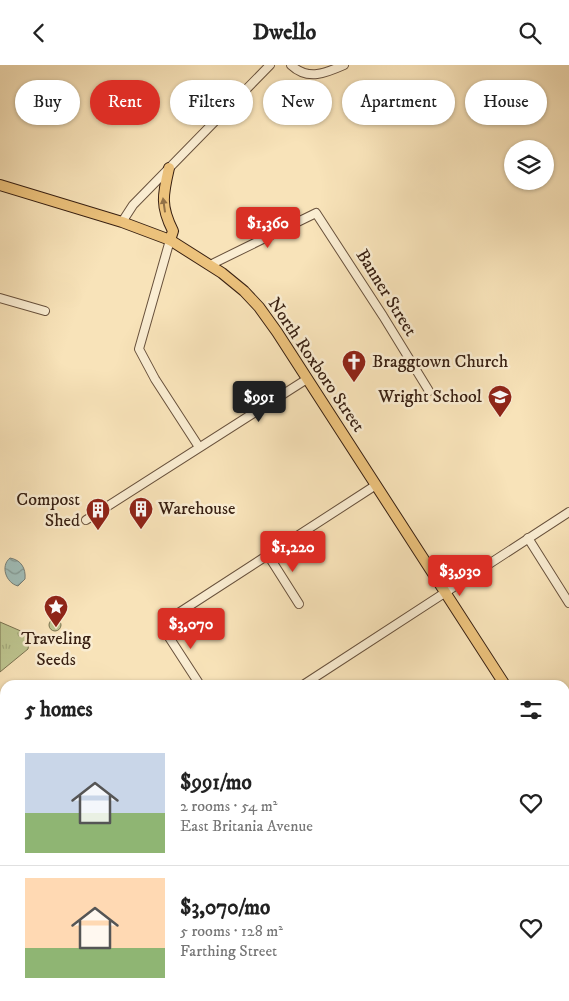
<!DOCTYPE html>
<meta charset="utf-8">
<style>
:root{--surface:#fff;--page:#f2f2f2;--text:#222;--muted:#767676;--line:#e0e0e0;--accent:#d93025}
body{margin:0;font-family:"IM FELL DW Pica",serif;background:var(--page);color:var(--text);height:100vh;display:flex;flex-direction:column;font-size:19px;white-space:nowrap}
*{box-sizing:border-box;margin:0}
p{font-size:16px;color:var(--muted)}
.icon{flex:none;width:28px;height:28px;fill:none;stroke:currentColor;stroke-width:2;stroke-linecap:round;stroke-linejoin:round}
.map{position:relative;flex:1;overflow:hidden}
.drawer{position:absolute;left:0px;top:615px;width:570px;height:321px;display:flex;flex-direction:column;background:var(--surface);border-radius:15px 15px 0 0;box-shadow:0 1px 4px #0004}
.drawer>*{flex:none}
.top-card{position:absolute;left:15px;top:15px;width:540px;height:45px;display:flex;gap:10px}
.tools{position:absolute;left:504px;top:75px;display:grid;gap:10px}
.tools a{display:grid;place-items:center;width:50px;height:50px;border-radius:50%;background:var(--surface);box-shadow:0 1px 4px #0004;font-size:25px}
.price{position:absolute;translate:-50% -42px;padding:0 11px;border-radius:5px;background:var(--accent);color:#fff;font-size:16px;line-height:32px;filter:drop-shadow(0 1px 2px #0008)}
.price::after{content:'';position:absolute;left:50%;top:30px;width:15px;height:11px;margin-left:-8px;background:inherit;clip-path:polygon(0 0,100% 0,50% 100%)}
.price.selected{background:#222;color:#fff}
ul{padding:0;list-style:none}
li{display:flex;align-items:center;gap:15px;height:125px;padding:0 25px}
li+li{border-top:1px solid var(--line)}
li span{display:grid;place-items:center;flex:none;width:140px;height:100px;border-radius:0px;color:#555}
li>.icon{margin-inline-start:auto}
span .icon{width:60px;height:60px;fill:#fffc;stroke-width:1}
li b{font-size:21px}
h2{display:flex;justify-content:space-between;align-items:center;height:60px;padding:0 25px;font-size:21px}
.tag{padding:0 18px;border-radius:22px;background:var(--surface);box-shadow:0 1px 4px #0004;font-size:18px;line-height:45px}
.tag.selected{background:var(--accent);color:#fff}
header{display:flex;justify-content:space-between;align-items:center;height:65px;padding:0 25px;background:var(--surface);font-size:22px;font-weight:700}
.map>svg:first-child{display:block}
.grass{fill:url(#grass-tufts);stroke:#7a7250}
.water{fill:url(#water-waves);stroke:#767e76}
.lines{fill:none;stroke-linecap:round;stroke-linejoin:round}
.stream{stroke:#767e76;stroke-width:2}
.minor-casing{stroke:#68513c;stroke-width:10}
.major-casing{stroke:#382012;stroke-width:12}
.minor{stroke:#faedd2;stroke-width:8}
.major{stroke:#ecc27c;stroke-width:10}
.oneway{fill:#927147}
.labels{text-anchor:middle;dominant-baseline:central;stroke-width:5;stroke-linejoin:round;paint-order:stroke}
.street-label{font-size:18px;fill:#382012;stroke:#faedd2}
.poi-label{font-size:18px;fill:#382012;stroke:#faedd2;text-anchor:start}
</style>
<header><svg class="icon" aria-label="back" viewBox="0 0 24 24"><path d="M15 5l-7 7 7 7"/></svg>Dwello<svg class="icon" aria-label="search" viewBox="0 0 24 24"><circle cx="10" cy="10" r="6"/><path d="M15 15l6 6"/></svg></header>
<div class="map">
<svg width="569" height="936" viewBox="0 0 569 936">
<defs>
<pattern id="grass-tufts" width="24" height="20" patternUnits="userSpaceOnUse" patternTransform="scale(1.25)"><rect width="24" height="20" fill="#bdc48f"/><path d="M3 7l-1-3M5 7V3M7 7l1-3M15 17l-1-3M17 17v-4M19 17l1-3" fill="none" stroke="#a3a87a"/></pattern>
<pattern id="water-waves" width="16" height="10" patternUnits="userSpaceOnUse" patternTransform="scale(1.25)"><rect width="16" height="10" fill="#a0bdb8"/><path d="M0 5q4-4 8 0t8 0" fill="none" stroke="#839994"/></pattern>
</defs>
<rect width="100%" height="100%" fill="#f8e3b9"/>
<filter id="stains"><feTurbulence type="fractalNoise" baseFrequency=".004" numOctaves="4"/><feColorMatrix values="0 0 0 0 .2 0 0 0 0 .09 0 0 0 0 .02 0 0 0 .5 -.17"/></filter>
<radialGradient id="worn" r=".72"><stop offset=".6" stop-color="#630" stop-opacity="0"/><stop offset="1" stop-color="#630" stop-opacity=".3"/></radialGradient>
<!-- grass -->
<g class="grass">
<circle cx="55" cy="560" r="6"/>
<path d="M 0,557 L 30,570 L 28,584 L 0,607 Z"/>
</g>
<!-- water -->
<path class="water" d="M 10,493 C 21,495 26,503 25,514 L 18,521 C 6,518 0,501 10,493 Z"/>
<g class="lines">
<!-- stream -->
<g class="stream">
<path d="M 0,789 L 5,784"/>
<path d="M 212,936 L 218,931"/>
</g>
<defs>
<g id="minor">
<path d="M 291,0 C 308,16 326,8 344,0"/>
<path d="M 122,157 L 133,140 L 270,0"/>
<path d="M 170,175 L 139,284 L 155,314 L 199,382"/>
<path d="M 210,200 L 316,148 L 383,251 L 429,326"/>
<path d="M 0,233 L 45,246"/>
<path d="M 86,455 L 307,314"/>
<path d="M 528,473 L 569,538"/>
<path d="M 268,490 L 299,539"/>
<path d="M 200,620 L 165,566 L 163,558 L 376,420"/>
<path d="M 303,620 L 569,447"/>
<path d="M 565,689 L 569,686"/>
<path d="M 565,757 L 569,754"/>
<path d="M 31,931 L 33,936"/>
<path d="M 107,931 L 110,936"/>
<path d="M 386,931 L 389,936"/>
<path d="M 4,936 L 23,931"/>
<path d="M 300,936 L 310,931"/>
</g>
<g id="major">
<path d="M 169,103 C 163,129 160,141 173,166 L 170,175"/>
<path d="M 0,120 L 122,157 L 170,175 L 222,208 L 244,226 L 259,242 L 277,267 L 505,620"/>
<path d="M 565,713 L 569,719"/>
</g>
</defs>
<!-- minor casing -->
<use href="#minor" class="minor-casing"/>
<!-- major casing -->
<use href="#major" class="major-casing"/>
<!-- minor -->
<use href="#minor" class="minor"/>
<!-- major -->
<use href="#major" class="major"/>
</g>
<!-- one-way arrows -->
<defs><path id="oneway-solid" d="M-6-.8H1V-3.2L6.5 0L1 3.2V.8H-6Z" transform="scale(1.25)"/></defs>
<use class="oneway" href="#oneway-solid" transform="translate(164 140) rotate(-98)"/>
<!-- icons -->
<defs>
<symbol id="church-pin" viewBox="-11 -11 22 30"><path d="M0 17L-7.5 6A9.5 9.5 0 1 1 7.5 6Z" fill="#8f2418" stroke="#faedd2"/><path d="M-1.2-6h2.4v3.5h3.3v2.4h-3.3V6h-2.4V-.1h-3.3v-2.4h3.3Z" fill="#fff"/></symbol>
<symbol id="school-pin" viewBox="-11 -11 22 30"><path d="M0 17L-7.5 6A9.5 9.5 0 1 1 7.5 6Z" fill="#8f2418" stroke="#faedd2"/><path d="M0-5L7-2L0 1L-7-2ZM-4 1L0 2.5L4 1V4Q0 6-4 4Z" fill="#fff"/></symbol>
<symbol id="building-pin" viewBox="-11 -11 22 30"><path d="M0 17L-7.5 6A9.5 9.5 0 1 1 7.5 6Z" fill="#8f2418" stroke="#faedd2"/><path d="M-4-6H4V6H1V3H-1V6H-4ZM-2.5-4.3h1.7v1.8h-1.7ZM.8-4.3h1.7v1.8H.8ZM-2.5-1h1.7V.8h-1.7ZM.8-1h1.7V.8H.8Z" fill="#fff"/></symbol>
<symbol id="sight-pin" viewBox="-11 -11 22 30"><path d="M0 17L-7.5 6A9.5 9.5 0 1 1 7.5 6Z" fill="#8f2418" stroke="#faedd2"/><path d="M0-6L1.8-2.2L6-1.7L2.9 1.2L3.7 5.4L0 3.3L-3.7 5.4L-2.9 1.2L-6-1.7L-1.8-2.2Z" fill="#fff"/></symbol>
</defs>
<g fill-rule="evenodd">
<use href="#church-pin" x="340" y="283" width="28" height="38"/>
<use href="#school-pin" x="486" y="318" width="28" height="38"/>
<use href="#building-pin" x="127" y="430" width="28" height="38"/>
<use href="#building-pin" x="84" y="431" width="28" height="38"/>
<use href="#sight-pin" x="42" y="528" width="28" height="38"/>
</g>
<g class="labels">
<!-- street labels -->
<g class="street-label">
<text transform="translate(386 228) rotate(58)">Banner Street</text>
<text transform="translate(316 300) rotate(56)">North Roxboro Street</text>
</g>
<!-- poi labels -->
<g class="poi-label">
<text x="372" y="297">Braggtown Church</text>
<text x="482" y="332" text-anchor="end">Wright School</text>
<text x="80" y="435" text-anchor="end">Compost<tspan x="80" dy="21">Shed</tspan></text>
<text x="158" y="444">Warehouse</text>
<text x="56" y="574" text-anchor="middle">Traveling<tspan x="56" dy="21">Seeds</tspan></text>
</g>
</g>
<rect width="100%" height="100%" filter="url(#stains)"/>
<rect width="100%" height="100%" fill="url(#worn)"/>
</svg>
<div class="tools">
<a><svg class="icon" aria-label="layers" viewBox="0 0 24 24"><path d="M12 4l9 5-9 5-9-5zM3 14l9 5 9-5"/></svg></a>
</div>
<b class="price" style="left:268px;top:184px">$1,360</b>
<b class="price selected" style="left:259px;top:358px">$991</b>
<b class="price" style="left:293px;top:508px">$1,220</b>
<b class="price" style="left:460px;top:532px">$3,930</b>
<b class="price" style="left:191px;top:585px">$3,070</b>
<div class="top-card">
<a class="tag">Buy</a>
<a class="tag selected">Rent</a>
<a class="tag">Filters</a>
<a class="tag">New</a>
<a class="tag">Apartment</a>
<a class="tag">House</a>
</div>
<section class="drawer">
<h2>5 homes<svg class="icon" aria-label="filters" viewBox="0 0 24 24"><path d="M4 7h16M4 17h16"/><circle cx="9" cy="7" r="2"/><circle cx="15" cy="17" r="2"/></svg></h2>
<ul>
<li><span style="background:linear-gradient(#c9d6e8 60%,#8fb573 0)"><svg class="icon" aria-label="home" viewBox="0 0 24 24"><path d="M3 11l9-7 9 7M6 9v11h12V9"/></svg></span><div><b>$991/mo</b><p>2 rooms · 54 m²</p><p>East Britania Avenue</p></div><svg class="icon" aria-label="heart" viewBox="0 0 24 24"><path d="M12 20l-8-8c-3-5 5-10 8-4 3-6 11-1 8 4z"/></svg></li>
<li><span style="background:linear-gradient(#ffd9b3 70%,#8fb573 0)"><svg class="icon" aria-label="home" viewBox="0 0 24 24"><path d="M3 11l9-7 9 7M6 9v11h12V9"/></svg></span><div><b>$3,070/mo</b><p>5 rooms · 128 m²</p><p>Farthing Street</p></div><svg class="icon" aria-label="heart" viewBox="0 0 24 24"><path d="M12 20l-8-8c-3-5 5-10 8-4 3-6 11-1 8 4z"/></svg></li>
</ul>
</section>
</div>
